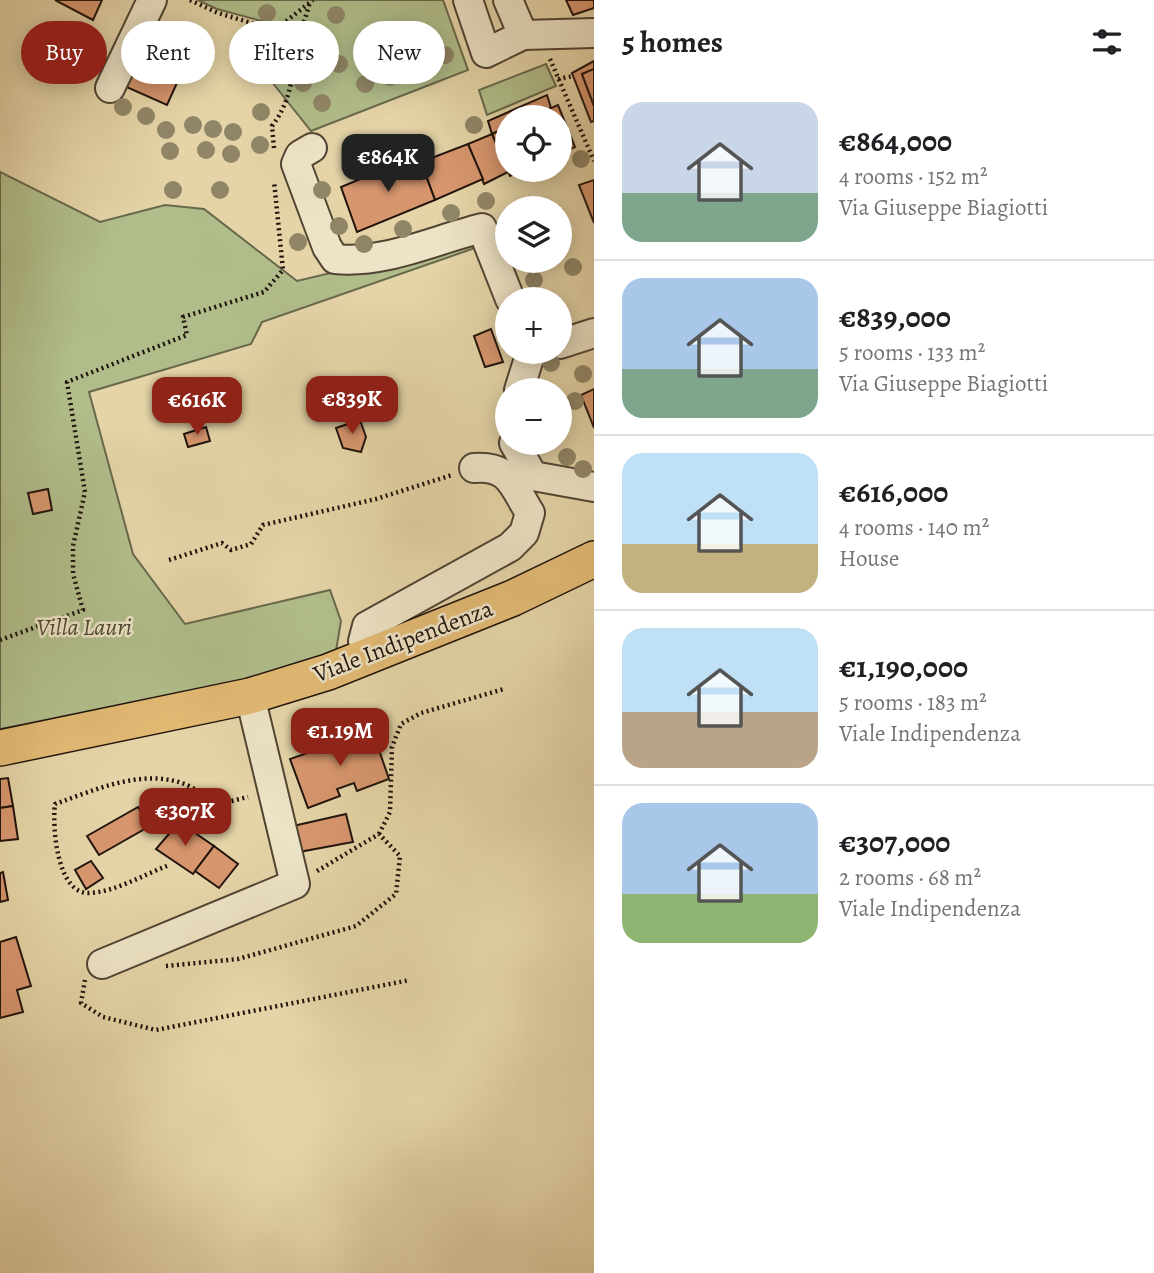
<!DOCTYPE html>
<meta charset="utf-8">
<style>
:root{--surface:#fff;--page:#f6f6f6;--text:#202124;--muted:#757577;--line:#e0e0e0;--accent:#8f2418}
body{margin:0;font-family:Alegreya,serif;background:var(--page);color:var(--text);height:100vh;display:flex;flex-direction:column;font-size:26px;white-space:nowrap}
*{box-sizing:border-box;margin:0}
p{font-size:23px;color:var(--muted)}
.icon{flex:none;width:38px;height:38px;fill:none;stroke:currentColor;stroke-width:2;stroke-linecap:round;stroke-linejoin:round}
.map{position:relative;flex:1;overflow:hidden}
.side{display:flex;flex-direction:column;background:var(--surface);width:560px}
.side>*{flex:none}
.guide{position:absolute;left:21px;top:21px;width:467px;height:63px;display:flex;gap:14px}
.tools{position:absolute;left:495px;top:105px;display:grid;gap:14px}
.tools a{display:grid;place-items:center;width:77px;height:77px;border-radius:50%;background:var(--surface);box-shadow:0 4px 18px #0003;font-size:35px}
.price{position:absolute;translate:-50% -60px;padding:0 16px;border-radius:14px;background:var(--accent);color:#fff;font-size:23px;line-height:46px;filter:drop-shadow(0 2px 4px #0008)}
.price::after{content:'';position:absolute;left:50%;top:42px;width:21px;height:16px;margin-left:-10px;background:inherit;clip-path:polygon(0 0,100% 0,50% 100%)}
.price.active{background:#222;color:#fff}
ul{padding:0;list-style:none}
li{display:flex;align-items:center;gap:21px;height:175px;padding:0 28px}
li+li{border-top:2px solid var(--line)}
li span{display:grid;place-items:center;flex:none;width:196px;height:140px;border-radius:21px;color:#555}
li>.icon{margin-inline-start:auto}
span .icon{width:84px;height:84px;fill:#fffc;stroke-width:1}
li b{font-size:30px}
h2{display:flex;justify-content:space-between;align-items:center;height:84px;padding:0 28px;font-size:30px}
.pill{padding:0 24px;border-radius:32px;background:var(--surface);box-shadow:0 4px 18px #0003;font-size:24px;line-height:63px}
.pill.active{background:var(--accent);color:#fff}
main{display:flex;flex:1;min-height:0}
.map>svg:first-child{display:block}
.green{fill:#b0bd8a;stroke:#68684b;stroke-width:2}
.building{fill:#d7966e;stroke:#20140c;stroke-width:2}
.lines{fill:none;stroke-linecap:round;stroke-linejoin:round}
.minor-casing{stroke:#514433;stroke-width:32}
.major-casing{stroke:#20140c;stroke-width:38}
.path{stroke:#20140c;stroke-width:4.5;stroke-dasharray:2 3.5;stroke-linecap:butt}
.minor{stroke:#ede3c6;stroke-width:28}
.major{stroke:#e2ba74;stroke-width:35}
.tree{fill:#908667}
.labels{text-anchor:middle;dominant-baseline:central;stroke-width:5;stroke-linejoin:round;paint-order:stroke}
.park-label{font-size:24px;font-style:italic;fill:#4b4732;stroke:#ede3c6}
.street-label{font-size:24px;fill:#20140c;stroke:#ede3c6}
</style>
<main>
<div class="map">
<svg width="594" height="1273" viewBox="0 0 594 1273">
<rect width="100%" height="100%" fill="#e4d4a7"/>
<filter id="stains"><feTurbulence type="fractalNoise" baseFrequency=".00286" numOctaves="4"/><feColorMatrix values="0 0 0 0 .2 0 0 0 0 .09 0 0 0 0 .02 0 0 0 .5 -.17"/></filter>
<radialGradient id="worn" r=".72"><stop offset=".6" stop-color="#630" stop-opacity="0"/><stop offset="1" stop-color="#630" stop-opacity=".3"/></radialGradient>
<!-- green -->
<g class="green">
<path d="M 198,0 L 443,0 L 468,70 L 311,131 L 272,82 L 273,24 L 217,9 Z"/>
<path d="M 546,64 L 556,86 L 487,115 L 479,90 Z"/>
<path d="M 0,172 L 100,222 L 165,205 L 204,209 L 297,281 L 470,240 L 475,248 L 262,322 L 251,344 L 89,392 L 133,554 L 185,624 L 330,590 L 341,621 L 335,657 L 216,690 L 0,729 Z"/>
</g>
<!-- building -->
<g class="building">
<path d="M 55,0 L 102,0 L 93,20 Z"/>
<path d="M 566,0 L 594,0 L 594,8 L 573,15 Z"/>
<path d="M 149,22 L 195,43 L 167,105 L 122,85 Z"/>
<path d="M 594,61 L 594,69 L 582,74 L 594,106 L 594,121 L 591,122 L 572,73 Z"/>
<path d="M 594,69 L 594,106 L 582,74 Z"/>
<path d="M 547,95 L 551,108 L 530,117 L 508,117 L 508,127 L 492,134 L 488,121 Z"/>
<path d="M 558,105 L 575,147 L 560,154 L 560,117 L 530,117 Z"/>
<path d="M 508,127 L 508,170 L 524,170 L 510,176 L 492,134 Z"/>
<path d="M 492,134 L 508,172 L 484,184 L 468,144 Z"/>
<path d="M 468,144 L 483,179 L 435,200 L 421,162 Z"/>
<path d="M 418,155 L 435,200 L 357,232 L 341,187 Z"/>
<path d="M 594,180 L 594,223 L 579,185 Z"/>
<path d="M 491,329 L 503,362 L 485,367 L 474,336 Z"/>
<path d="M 594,389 L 594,428 L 581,395 Z"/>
<path d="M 360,420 L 366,437 L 361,452 L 343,448 L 336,428 Z"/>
<path d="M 206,427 L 210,441 L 188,447 L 184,434 Z"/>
<path d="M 48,489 L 52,510 L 33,514 L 28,493 Z"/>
<path d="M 372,730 L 389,779 L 357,791 L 354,783 L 337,789 L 340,796 L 308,808 L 290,759 Z"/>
<path d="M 8,778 L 13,806 L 0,808 L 0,779 Z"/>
<path d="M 13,806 L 18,839 L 0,841 L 0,808 Z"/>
<path d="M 138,807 L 150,826 L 99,855 L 87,836 Z"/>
<path d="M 346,814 L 353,842 L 299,852 L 293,826 Z"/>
<path d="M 179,822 L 214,846 L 193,874 L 156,849 Z"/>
<path d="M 214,846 L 238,864 L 219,888 L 195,871 Z"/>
<path d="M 91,861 L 103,878 L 86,889 L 75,870 Z"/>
<path d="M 3,872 L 8,900 L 0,902 L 0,873 Z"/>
<path d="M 16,937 L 31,986 L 17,990 L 23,1012 L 0,1018 L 0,942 Z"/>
</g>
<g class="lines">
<defs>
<g id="minor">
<path d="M 468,0 L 486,53 L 523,35 L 508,0"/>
<path d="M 523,35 L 594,33"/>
<path d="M 110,88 L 152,0"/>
<path d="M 312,148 L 300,155 L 296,164 L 327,247 L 335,259 C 385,264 434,240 482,228 L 510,299"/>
<path d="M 560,344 L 594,333"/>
<path d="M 519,390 L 531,352"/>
<path d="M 514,443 L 533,476 L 594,487"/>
<path d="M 370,655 L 363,641 L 367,626 L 510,547 L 524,533 L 530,513 C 513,486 510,465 474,468"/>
<path d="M 102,964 L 295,884 L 250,696"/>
</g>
<path id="major" d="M 0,748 L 250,696 L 328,672 L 513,598 L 594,559"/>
</defs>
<!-- minor casing -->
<use href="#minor" class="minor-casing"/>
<!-- major casing -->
<use href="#major" class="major-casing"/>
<!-- path -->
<g class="path">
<path d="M 190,0 L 218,13 L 275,30 L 313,0"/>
<path d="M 550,59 L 594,161"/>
<path d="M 558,79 L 573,76"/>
<path d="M 274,148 L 272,126 C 289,104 293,78 296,52 C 298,35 306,18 310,2"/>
<path d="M 169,560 L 222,543 L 231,550 L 251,544 L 263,525 L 376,499 L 452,475"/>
<path d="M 0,640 L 83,610 L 73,574 L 73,546 L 85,492 L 67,382 L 187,335 L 183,317 L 264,292 L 283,270 L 274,181"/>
<path d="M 379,834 L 390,812 L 392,747 L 401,724 L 421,713 L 504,689"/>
<path d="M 167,866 C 143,875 115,892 89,893 C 57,894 52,827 55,804 C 95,790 144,767 187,785 C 198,790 207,799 219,804 L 248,797"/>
<path d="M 166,966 L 238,959 L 356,926 L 396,894 L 400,856 L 379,834 L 317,871"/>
<path d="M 85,980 L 81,1003 L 103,1017 L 156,1030 L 410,980"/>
</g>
<!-- minor -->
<use href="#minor" class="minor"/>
<!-- major -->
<use href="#major" class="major"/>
</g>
<!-- trees -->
<g class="tree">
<circle cx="267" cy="13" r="9"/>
<circle cx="336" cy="15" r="9"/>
<circle cx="289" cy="41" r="9"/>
<circle cx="322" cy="41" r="9"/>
<circle cx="445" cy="55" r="9"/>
<circle cx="287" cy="59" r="9"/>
<circle cx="429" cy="63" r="9"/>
<circle cx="339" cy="64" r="9"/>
<circle cx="390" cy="77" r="9"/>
<circle cx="303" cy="83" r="9"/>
<circle cx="365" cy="84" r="9"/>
<circle cx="322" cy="103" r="9"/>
<circle cx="123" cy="107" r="9"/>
<circle cx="261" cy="112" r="9"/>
<circle cx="146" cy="116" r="9"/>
<circle cx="193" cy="125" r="9"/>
<circle cx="474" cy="125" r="9"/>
<circle cx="213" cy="129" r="9"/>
<circle cx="166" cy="130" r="9"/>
<circle cx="233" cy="132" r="9"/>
<circle cx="260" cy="145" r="9"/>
<circle cx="206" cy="150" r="9"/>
<circle cx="170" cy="151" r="9"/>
<circle cx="231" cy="154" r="9"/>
<circle cx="581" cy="159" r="9"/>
<circle cx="173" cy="190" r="9"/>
<circle cx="220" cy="190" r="9"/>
<circle cx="322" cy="190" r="9"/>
<circle cx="486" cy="201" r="9"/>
<circle cx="451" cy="213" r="9"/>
<circle cx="339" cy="226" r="9"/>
<circle cx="403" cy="229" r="9"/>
<circle cx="298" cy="242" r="9"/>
<circle cx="364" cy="244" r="9"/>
<circle cx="573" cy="267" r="9"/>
<circle cx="534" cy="280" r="9"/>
<circle cx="551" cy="363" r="9"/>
<circle cx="583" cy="374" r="9"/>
<circle cx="575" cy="401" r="9"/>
<circle cx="567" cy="457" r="9"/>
<circle cx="583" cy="469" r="9"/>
</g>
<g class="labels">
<!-- park labels -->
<g class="park-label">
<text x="84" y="627">Villa Lauri</text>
</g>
<!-- street labels -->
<g class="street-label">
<text transform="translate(403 641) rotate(-21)">Viale Indipendenza</text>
</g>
</g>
<rect width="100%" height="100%" filter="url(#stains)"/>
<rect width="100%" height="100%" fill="url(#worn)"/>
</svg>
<div class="tools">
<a><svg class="icon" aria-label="locate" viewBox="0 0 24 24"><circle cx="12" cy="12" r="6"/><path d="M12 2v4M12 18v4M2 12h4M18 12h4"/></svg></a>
<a><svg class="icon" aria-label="layers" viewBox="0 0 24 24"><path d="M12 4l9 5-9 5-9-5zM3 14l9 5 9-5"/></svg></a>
<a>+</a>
<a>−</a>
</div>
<b class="price active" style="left:388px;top:194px">€864K</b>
<b class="price" style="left:352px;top:436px">€839K</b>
<b class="price" style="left:197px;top:437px">€616K</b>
<b class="price" style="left:340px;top:768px">€1.19M</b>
<b class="price" style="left:185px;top:848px">€307K</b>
<div class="guide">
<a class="pill active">Buy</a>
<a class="pill">Rent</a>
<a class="pill">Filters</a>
<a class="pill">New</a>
</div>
</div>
<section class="side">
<h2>5 homes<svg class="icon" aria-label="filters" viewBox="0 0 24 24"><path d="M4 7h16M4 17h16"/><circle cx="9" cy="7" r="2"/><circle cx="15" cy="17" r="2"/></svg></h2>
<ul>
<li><span style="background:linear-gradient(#c9d6e8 65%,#7fa58c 0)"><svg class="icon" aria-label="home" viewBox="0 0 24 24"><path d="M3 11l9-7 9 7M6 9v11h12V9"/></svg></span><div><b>€864,000</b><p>4 rooms · 152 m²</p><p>Via Giuseppe Biagiotti</p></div></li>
<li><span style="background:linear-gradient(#a9c7e8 65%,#7fa58c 0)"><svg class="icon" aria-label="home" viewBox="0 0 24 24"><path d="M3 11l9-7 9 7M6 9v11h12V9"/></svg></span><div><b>€839,000</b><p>5 rooms · 133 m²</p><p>Via Giuseppe Biagiotti</p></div></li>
<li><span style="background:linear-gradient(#bfe0f5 65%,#c2b280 0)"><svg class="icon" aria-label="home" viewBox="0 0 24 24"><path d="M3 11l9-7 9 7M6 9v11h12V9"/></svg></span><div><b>€616,000</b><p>4 rooms · 140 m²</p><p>House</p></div></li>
<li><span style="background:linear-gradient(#bfe0f5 60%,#b9a48a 0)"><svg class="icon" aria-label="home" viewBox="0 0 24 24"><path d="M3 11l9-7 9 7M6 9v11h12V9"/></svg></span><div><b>€1,190,000</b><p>5 rooms · 183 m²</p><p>Viale Indipendenza</p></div></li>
<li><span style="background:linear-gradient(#a9c7e8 65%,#8fb573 0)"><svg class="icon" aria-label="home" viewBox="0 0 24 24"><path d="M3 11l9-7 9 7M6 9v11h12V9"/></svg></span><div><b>€307,000</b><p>2 rooms · 68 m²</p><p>Viale Indipendenza</p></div></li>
</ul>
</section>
</main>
